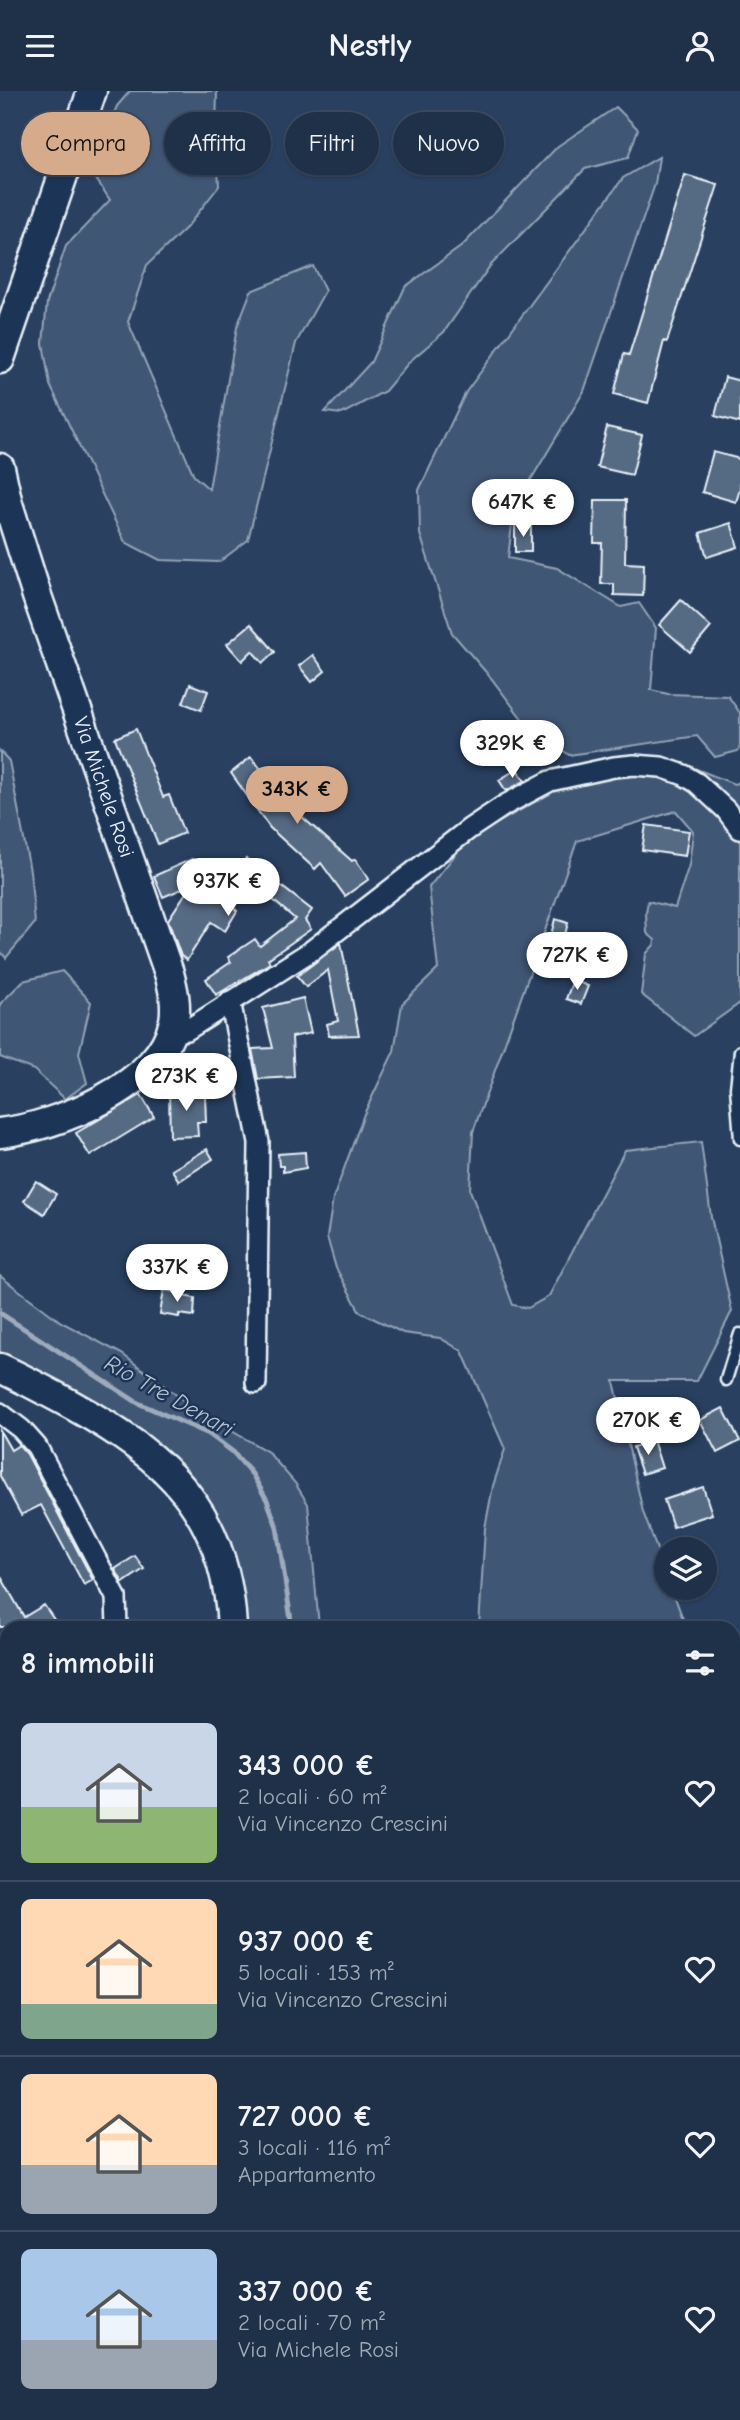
<!DOCTYPE html>
<html lang="it">
<meta charset="utf-8">
<style>
:root{--surface:#1f3049;--page:#2c3c53;--text:#f1f3f6;--muted:#a1a9b4;--line:#3c4b61;--accent:#d6ab8b}
body{margin:0;font-family:"Comic Neue",sans-serif;background:var(--page);color:var(--text);height:100vh;display:flex;flex-direction:column;font-size:26px;white-space:nowrap}
*{box-sizing:border-box;margin:0}
p{font-size:23px;color:var(--muted)}
.icon{flex:none;width:38px;height:38px;fill:none;stroke:currentColor;stroke-width:2;stroke-linecap:round;stroke-linejoin:round}
.map{position:relative;flex:1;overflow:hidden}
.panel{position:absolute;left:0px;top:1530px;width:740px;height:800px;display:flex;flex-direction:column;background:var(--surface);border-radius:21px 21px 0 0;box-shadow:0 2px 5px #0004,0 0 0 2px var(--line)}
.panel>*{flex:none}
.banner{position:absolute;left:21px;top:21px;width:698px;height:63px;display:flex;gap:14px}
.tools{position:absolute;left:654px;top:1446px;display:grid;gap:14px}
.tools a{display:grid;place-items:center;width:63px;height:63px;border-radius:50%;background:var(--surface);box-shadow:0 2px 5px #0004,0 0 0 2px var(--line);font-size:35px}
.price{position:absolute;translate:-50% -60px;padding:0 16px;border-radius:24px;background:#fff;color:#222;font-size:23px;line-height:46px;filter:drop-shadow(0 2px 4px #0008)}
.price::after{content:'';position:absolute;left:50%;top:42px;width:21px;height:16px;margin-left:-10px;background:inherit;clip-path:polygon(0 0,100% 0,50% 100%)}
.price.active{background:var(--accent);color:#111}
ul{padding:0;list-style:none}
li{display:flex;align-items:center;gap:21px;height:175px;padding:0 21px}
li+li{border-top:2px solid var(--line)}
li span{display:grid;place-items:center;flex:none;width:196px;height:140px;border-radius:10px;color:#555}
li>.icon{margin-inline-start:auto}
span .icon{width:84px;height:84px;fill:#fffc;stroke-width:1}
li b{font-size:30px}
h2{display:flex;justify-content:space-between;align-items:center;height:84px;padding:0 21px;font-size:30px}
.tag{padding:0 24px;border-radius:32px;background:var(--surface);box-shadow:0 2px 5px #0004,0 0 0 2px var(--line);font-size:24px;line-height:63px}
.tag.active{background:var(--accent);color:#111}
header{display:flex;justify-content:space-between;align-items:center;height:91px;padding:0 21px;background:var(--surface);font-size:32px;font-weight:600}
.map>svg:first-child{display:block}
.green{fill:#415774;stroke:#94a4b6;stroke-width:2}
.lines{fill:none;stroke-linecap:round;stroke-linejoin:round}
.stream{stroke:#9dabbd;stroke-width:5}
.building{fill:#556a83;stroke:#e8f1f8;stroke-width:2}
.lane-casing{stroke:#e8f1f8;stroke-width:15}
.street-casing{stroke:#e8f1f8;stroke-width:24}
.secondary-casing{stroke:#e8f1f8;stroke-width:33}
.lane{stroke:#1d3557;stroke-width:10}
.street{stroke:#1d3557;stroke-width:19}
.secondary{stroke:#1d3557;stroke-width:28}
.labels{text-anchor:middle;dominant-baseline:central;stroke-width:5;stroke-linejoin:round;paint-order:stroke}
.street-label{font-size:21px;fill:#e8f1f8;stroke:#1d3557}
.water-label{font-size:23px;font-style:italic;fill:#b6c2d0;stroke:#1d3557}
</style>
<header><svg class="icon" aria-label="menu" viewBox="0 0 24 24"><path d="M4 6h16M4 12h16M4 18h16"/></svg>Nestly<svg class="icon" aria-label="person" viewBox="0 0 24 24"><circle cx="12" cy="8" r="4"/><path d="M4 21q1-7 8-7t8 7"/></svg></header>
<div class="map">
<svg width="740" height="2329" viewBox="0 0 740 2329">
<rect width="100%" height="100%" fill="#294061"/>
<filter id="ink" filterUnits="userSpaceOnUse"><feTurbulence type="fractalNoise" baseFrequency=".0143" numOctaves="2"/><feDisplacementMap in="SourceGraphic" scale="14" xChannelSelector="R" yChannelSelector="G"/><feConvolveMatrix kernelMatrix="1 2 1 2 8 2 1 2 1" color-interpolation-filters="sRGB"/></filter>
<g filter="url(#ink)">
<!-- green -->
<g class="green">
<path d="M 130,0 L 217,0 L 216,41 L 219,95 L 187,136 L 147,174 L 128,231 L 194,385 L 209,398 L 237,236 L 251,200 L 313,175 L 325,200 L 296,252 L 248,449 L 219,471 L 160,469 L 125,451 L 50,294 L 43,252 L 47,211 L 66,155 L 110,109 L 90,79 L 117,15 Z"/>
<path d="M 616,16 L 638,38 L 628,67 L 585,78 L 490,175 L 444,241 L 410,270 L 385,300 L 342,323 L 325,321 L 371,271 L 405,196 L 462,155 L 558,55 Z"/>
<path d="M 659,66 L 655,93 L 584,300 L 514,417 L 508,467 L 557,477 L 621,516 L 639,512 L 656,537 L 651,599 L 668,603 L 728,605 L 740,622 L 740,655 L 738,660 L 715,666 L 697,645 L 569,664 L 523,629 L 491,587 L 452,542 L 420,443 L 419,399 L 466,301 L 623,87 Z"/>
<path d="M 0,660 L 9,670 L 30,780 L 35,832 L 6,867 L 0,860 Z"/>
<path d="M 694,677 L 734,693 L 740,691 L 740,726 L 692,683 Z"/>
<path d="M 633,680 L 678,684 L 706,704 L 740,747 L 740,912 L 694,945 L 641,903 L 646,863 L 654,854 L 655,849 L 647,842 L 646,822 L 648,810 L 675,817 L 689,774 L 693,740 L 676,720 L 577,750 L 473,1041 L 470,1099 L 513,1214 L 528,1217 L 549,1205 L 625,1059 L 701,1051 L 711,1126 L 732,1220 L 697,1290 L 614,1290 L 643,1421 L 667,1485 L 667,1496 L 671,1496 L 686,1536 L 479,1536 L 485,1437 L 493,1395 L 505,1358 L 462,1260 L 440,1247 L 403,1242 L 360,1221 L 336,1177 L 327,1146 L 333,1108 L 364,1023 L 394,960 L 402,913 L 438,878 L 429,796 L 467,749 L 578,687 Z"/>
<path d="M 62,880 L 91,911 L 79,962 L 87,992 L 65,1008 L 34,979 L 0,966 L 0,913 L 23,890 Z"/>
<path d="M 0,1185 L 61,1231 L 122,1263 L 199,1321 L 268,1361 L 295,1392 L 308,1413 L 319,1536 L 241,1536 L 213,1424 L 28,1275 L 0,1262 Z"/>
<path d="M 733,1712 L 740,1743 L 740,2329 L 0,2329 L 0,1897 L 7,1892 L 7,2322 L 733,2322 Z"/>
</g>
<g class="lines">
<!-- stream -->
<g class="stream">
<path d="M 0,1222 L 138,1312 L 209,1343 L 233,1361 L 252,1383 L 267,1409 L 277,1436 L 292,1536"/>
<path d="M 0,1996 L 7,1985"/>
<path d="M 0,2300 L 7,2317"/>
<path d="M 9,2322 L 12,2329"/>
</g>
</g>
<!-- building -->
<g class="building">
<path d="M 685,84 L 718,94 L 667,251 L 664,250 L 648,312 L 614,303 L 624,263 L 629,264 Z"/>
<path d="M 725,286 L 740,290 L 740,332 L 715,325 Z"/>
<path d="M 607,336 L 642,344 L 632,384 L 597,376 Z"/>
<path d="M 713,361 L 740,368 L 740,398 L 736,411 L 702,401 Z"/>
<path d="M 595,409 L 626,409 L 625,472 L 644,473 L 643,505 L 614,504 L 614,493 L 601,493 L 602,452 L 594,452 Z"/>
<path d="M 731,432 L 738,456 L 707,466 L 700,442 Z"/>
<rect x="515" y="434" width="16" height="27"/>
<path d="M 681,509 L 711,536 L 690,561 L 659,534 Z"/>
<path d="M 251,533 L 275,561 L 263,572 L 252,560 L 242,570 L 227,553 Z"/>
<path d="M 313,564 L 325,580 L 312,591 L 299,575 Z"/>
<path d="M 190,593 L 208,600 L 201,619 L 183,612 Z"/>
<path d="M 136,638 L 163,706 L 169,704 L 184,742 L 158,753 L 115,647 Z"/>
<path d="M 251,666 L 274,694 L 280,690 L 285,698 L 296,691 L 306,707 L 292,717 L 352,770 L 355,768 L 369,788 L 345,805 L 321,772 L 315,778 L 270,737 L 231,682 Z"/>
<path d="M 517,678 L 525,690 L 506,700 L 499,689 Z"/>
<path d="M 646,734 L 689,740 L 685,765 L 642,759 Z"/>
<path d="M 192,768 L 201,789 L 221,804 L 246,768 L 312,819 L 305,829 L 311,838 L 268,868 L 270,872 L 216,904 L 206,888 L 231,871 L 228,866 L 255,848 L 260,855 L 295,828 L 251,790 L 234,817 L 237,820 L 225,840 L 211,831 L 187,869 L 181,865 L 168,829 L 191,794 L 163,806 L 154,785 Z"/>
<path d="M 555,828 L 568,832 L 563,851 L 550,848 Z"/>
<path d="M 341,852 L 359,944 L 329,945 L 327,933 L 338,930 L 328,879 L 306,896 L 297,885 Z"/>
<path d="M 573,889 L 588,895 L 581,913 L 566,908 Z"/>
<path d="M 303,907 L 311,942 L 292,946 L 294,986 L 258,988 L 252,958 L 273,957 L 263,917 Z"/>
<path d="M 180,998 L 196,998 L 197,1003 L 205,1003 L 206,1031 L 197,1031 L 198,1045 L 170,1046 L 169,1001 L 180,1001 Z"/>
<path d="M 141,1004 L 154,1026 L 90,1065 L 76,1042 Z"/>
<path d="M 207,1058 L 213,1068 L 179,1090 L 172,1079 Z"/>
<path d="M 305,1061 L 306,1077 L 283,1081 L 283,1075 L 279,1075 L 278,1063 Z"/>
<path d="M 36,1090 L 56,1103 L 44,1123 L 24,1110 Z"/>
<path d="M 164,1199 L 183,1202 L 182,1205 L 195,1207 L 194,1225 L 179,1223 L 179,1226 L 160,1223 Z"/>
<path d="M 723,1317 L 740,1350 L 717,1362 L 700,1329 Z"/>
<path d="M 0,1340 L 11,1359 L 19,1354 L 27,1363 L 93,1489 L 84,1494 L 41,1414 L 21,1424 L 0,1385 Z"/>
<path d="M 653,1349 L 662,1377 L 642,1383 L 633,1356 Z"/>
<path d="M 703,1396 L 712,1423 L 673,1436 L 664,1409 Z"/>
<path d="M 135,1465 L 144,1478 L 123,1492 L 115,1478 Z"/>
<path d="M 0,1484 L 24,1526 L 44,1514 L 59,1536 L 0,1536 Z"/>
</g>
<g class="lines">
<defs>
<g id="lane">
<path d="M 740,960 L 736,997 L 740,1048"/>
<path d="M 726,1289 L 740,1243"/>
<path d="M 0,1631 L 7,1626"/>
</g>
<g id="street">
<path d="M 230,910 L 259,1051 L 256,1292"/>
<path d="M 170,942 L 187,939 L 311,860 L 469,738 L 505,714 L 550,690 L 614,676 L 634,674 L 661,676 L 684,684 L 697,692 L 726,719 L 740,738"/>
<path d="M 0,1322 L 21,1338 L 37,1356 L 116,1506 L 117,1536"/>
</g>
<g id="secondary">
<path d="M 0,268 L 92,0"/>
<path d="M 0,377 L 8,413 L 37,505 L 169,882 C 173,897 177,913 174,930 C 161,995 58,1035 0,1042"/>
<path d="M 0,1277 C 24,1288 48,1301 72,1314 C 168,1367 226,1421 232,1536"/>
<path d="M 0,1875 L 7,1870"/>
</g>
</defs>
<!-- lane casing -->
<use href="#lane" class="lane-casing"/>
<!-- street casing -->
<use href="#street" class="street-casing"/>
<!-- secondary casing -->
<use href="#secondary" class="secondary-casing"/>
<!-- lane -->
<use href="#lane" class="lane"/>
<!-- street -->
<use href="#street" class="street"/>
<!-- secondary -->
<use href="#secondary" class="secondary"/>
</g>
</g>
<g class="labels">
<!-- street labels -->
<g class="street-label">
<text transform="translate(104 696) rotate(71)">Via Michele Rosi</text>
</g>
<!-- water labels -->
<g class="water-label">
<text transform="translate(169 1305) rotate(29)">Rio Tre Denari</text>
</g>
</g>
</svg>
<div class="tools">
<a><svg class="icon" aria-label="layers" viewBox="0 0 24 24"><path d="M12 4l9 5-9 5-9-5zM3 14l9 5 9-5"/></svg></a>
</div>
<b class="price" style="left:523px;top:448px">647K €</b>
<b class="price" style="left:512px;top:689px">329K €</b>
<b class="price active" style="left:297px;top:735px">343K €</b>
<b class="price" style="left:228px;top:827px">937K €</b>
<b class="price" style="left:577px;top:901px">727K €</b>
<b class="price" style="left:186px;top:1022px">273K €</b>
<b class="price" style="left:177px;top:1213px">337K €</b>
<b class="price" style="left:648px;top:1366px">270K €</b>
<div class="banner">
<a class="tag active">Compra</a>
<a class="tag">Affitta</a>
<a class="tag">Filtri</a>
<a class="tag">Nuovo</a>
</div>
<section class="panel">
<h2>8 immobili<svg class="icon" aria-label="filters" viewBox="0 0 24 24"><path d="M4 7h16M4 17h16"/><circle cx="9" cy="7" r="2"/><circle cx="15" cy="17" r="2"/></svg></h2>
<ul>
<li><span style="background:linear-gradient(#c9d6e8 60%,#8fb573 0)"><svg class="icon" aria-label="home" viewBox="0 0 24 24"><path d="M3 11l9-7 9 7M6 9v11h12V9"/></svg></span><div><b>343 000 €</b><p>2 locali · 60 m²</p><p>Via Vincenzo Crescini</p></div><svg class="icon" aria-label="heart" viewBox="0 0 24 24"><path d="M12 20l-8-8c-3-5 5-10 8-4 3-6 11-1 8 4z"/></svg></li>
<li><span style="background:linear-gradient(#ffd9b3 75%,#7fa58c 0)"><svg class="icon" aria-label="home" viewBox="0 0 24 24"><path d="M3 11l9-7 9 7M6 9v11h12V9"/></svg></span><div><b>937 000 €</b><p>5 locali · 153 m²</p><p>Via Vincenzo Crescini</p></div><svg class="icon" aria-label="heart" viewBox="0 0 24 24"><path d="M12 20l-8-8c-3-5 5-10 8-4 3-6 11-1 8 4z"/></svg></li>
<li><span style="background:linear-gradient(#ffd9b3 65%,#9aa5b1 0)"><svg class="icon" aria-label="home" viewBox="0 0 24 24"><path d="M3 11l9-7 9 7M6 9v11h12V9"/></svg></span><div><b>727 000 €</b><p>3 locali · 116 m²</p><p>Appartamento</p></div><svg class="icon" aria-label="heart" viewBox="0 0 24 24"><path d="M12 20l-8-8c-3-5 5-10 8-4 3-6 11-1 8 4z"/></svg></li>
<li><span style="background:linear-gradient(#a9c7e8 65%,#9aa5b1 0)"><svg class="icon" aria-label="home" viewBox="0 0 24 24"><path d="M3 11l9-7 9 7M6 9v11h12V9"/></svg></span><div><b>337 000 €</b><p>2 locali · 70 m²</p><p>Via Michele Rosi</p></div><svg class="icon" aria-label="heart" viewBox="0 0 24 24"><path d="M12 20l-8-8c-3-5 5-10 8-4 3-6 11-1 8 4z"/></svg></li>
</ul>
</section>
</div>
